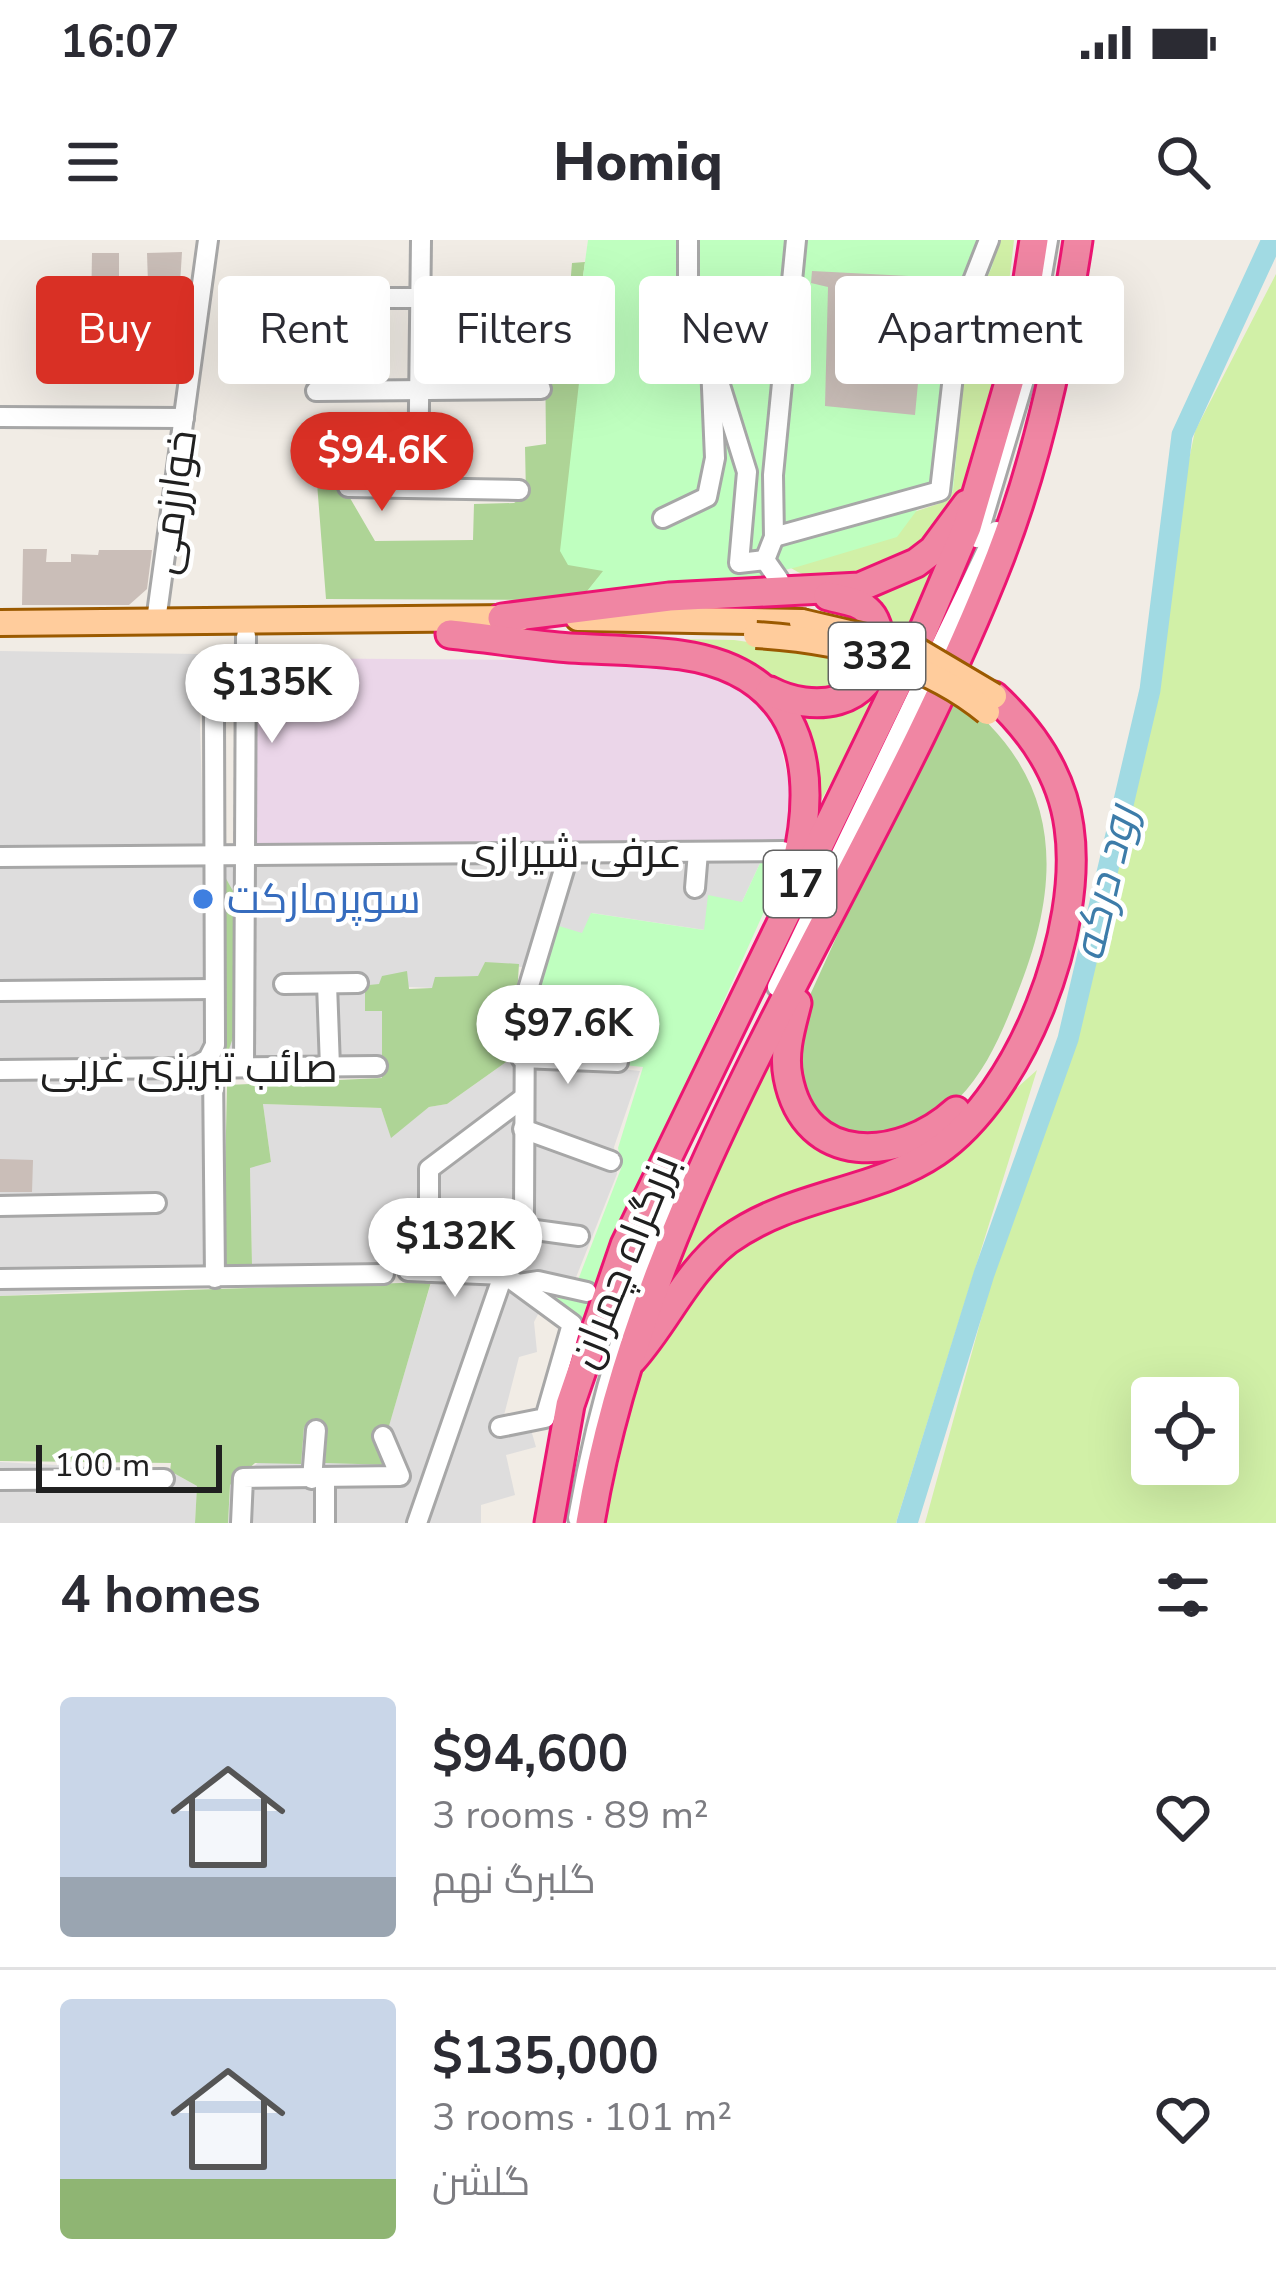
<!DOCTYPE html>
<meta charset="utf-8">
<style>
:root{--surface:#fff;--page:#f2f2f3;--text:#2b2b33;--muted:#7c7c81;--line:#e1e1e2;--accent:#d93025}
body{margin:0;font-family:"Nunito Sans",Cairo,sans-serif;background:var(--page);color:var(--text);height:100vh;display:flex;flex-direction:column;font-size:45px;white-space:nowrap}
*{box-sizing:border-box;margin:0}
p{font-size:39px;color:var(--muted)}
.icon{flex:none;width:66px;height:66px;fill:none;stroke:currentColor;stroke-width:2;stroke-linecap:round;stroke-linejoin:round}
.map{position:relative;height:1283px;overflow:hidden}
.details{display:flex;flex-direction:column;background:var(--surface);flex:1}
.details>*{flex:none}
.hud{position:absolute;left:36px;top:36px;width:1206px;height:108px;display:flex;gap:24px}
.controls{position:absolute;left:1131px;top:1137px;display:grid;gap:24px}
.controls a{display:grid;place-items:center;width:108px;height:108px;border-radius:12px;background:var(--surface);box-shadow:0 12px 48px #0002;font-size:60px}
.scale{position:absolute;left:36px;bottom:30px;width:186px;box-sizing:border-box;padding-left:12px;border:6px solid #202020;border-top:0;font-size:33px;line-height:42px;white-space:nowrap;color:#202020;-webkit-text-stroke:9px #fff;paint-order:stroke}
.price{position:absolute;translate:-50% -102px;padding:0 27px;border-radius:42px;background:#fff;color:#222;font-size:39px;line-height:78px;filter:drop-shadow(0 3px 6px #0008)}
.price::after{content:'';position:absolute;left:50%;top:72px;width:36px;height:27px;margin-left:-18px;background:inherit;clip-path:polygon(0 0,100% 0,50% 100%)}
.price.selected{background:var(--accent);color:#fff}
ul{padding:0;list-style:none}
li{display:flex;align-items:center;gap:36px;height:300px;padding:0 60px}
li+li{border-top:3px solid var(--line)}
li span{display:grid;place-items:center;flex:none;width:336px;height:240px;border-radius:12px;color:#555}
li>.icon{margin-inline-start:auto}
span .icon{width:144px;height:144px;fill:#fffc;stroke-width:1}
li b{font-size:51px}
h2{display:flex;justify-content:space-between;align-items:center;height:144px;padding:0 60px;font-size:51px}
.tag{padding:0 42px;border-radius:12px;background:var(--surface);box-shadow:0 12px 48px #0002;font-size:42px;line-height:108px}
.tag.selected{background:var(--accent);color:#fff}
.status{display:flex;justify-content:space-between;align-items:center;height:84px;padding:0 60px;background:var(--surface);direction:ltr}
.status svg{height:33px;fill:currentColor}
header{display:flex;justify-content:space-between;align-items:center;height:156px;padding:0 60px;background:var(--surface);font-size:54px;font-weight:800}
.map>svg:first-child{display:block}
.residential{fill:#dedddd}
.industrial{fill:#ebd6e9}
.grass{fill:#d1f0a7;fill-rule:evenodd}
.forest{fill:#aed496}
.park{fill:#bfffbf}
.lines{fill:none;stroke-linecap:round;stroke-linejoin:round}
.river{stroke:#a1dae3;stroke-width:21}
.building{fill:#cabeb8}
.minor-casing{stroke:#a7a7a7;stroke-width:24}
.major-casing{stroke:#9b5a00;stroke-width:30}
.highway-casing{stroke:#ec1572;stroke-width:33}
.minor{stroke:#fff;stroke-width:18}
.major{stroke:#ffcc9c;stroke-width:24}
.highway{stroke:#f086a3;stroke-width:27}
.major-bridge-casing{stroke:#9b5a00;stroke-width:30;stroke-linecap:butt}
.major-bridge{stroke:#ffcc9c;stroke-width:24}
.shop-dot{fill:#3f7fe0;stroke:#fff;stroke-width:4.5}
.labels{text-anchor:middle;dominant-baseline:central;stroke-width:9;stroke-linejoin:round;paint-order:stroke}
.shield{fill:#fff;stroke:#636363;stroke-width:3}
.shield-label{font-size:39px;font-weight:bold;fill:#202020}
.street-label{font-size:42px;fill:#202020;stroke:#fff}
.shop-label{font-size:42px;fill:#366cbe;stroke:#fff;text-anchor:start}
.water-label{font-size:45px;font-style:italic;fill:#3d7ca9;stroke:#fff}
</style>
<div class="status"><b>16:07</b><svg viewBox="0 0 49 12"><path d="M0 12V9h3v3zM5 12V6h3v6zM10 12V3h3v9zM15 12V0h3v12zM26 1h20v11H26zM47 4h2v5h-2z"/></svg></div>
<header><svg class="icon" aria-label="menu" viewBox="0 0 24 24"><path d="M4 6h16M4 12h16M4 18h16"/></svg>Homiq<svg class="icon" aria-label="search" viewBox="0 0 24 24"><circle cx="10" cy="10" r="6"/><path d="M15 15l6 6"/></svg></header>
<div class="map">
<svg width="1276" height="1283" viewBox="0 0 1276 1283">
<rect width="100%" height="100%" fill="#f1ece5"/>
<!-- residential -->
<g class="residential">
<path d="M 0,411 L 198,414 L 204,625 L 593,617 L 761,621 L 742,662 L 705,690 L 592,673 L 583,693 L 543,730 L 485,722 L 479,736 L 436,737 L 433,748 L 369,745 L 365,771 L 382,770 L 383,832 L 206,836 L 209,1045 L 0,1056 Z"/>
<path d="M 513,817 L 640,831 L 614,907 L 617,934 L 575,1040 L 550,1051 L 534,1082 L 537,1112 L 519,1117 L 503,1179 L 527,1176 L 536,1207 L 506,1215 L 515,1255 L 481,1265 L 481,1283 L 228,1283 L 230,1245 L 303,1187 L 318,1183 L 327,1195 L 379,1194 L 389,1185 L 431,1043 L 395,1022 L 252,1025 L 250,927 L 271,922 L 263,864 L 381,868 L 391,897 L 429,867 L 447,864 Z"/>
<path d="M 0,1222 L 170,1231 L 197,1246 L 195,1283 L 0,1283 Z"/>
</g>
<!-- industrial -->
<path class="industrial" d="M 250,418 L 676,421 L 719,434 L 753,455 L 777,489 L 790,547 L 786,602 L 249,605 Z"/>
<!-- grass -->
<g class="grass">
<path d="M 996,0 L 1014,0 C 1007,65 986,236 945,284 C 924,308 891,331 861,337 C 827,343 803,341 777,317 L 938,264 L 953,251 L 969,74 L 992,27 Z"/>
<path d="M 1276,34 L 1276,1283 L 925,1283 L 1096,661 L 1195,191 ZM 1152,1158 L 1218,1158 L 1218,1224 L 1152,1224 Z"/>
<path d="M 947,300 L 912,399 C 884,389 872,381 871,350 Z"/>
<path d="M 680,399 L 734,400 L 868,419 L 859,440 L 822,460 L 738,426 L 571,404 Z"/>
<path d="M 895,427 L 818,566 L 794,471 Z"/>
<path d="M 778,807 L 915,911 C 799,964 742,945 657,1063 L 672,1019 Z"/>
<path d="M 1037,830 L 896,1283 L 605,1283 L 638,1137 L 701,1036 L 767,986 L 930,925 Z"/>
</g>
<!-- forest -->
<g class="forest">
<path d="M 585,22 L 579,65 L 586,80 L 604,331 L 580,360 L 326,359 L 314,204 L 341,203 L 343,246 L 375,301 L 473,300 L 474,264 L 514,263 L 526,255 L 525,207 L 546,204 L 545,108 L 565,109 L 572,23 Z"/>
<path d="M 949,450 C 1061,531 1066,633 1017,754 C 1003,791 986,831 958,859 C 938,878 902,890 877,904 L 826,886 L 797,849 L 800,777 Z"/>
<path d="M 221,630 L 233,651 L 234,795 L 228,812 L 220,809 Z"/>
<path d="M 485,722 L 519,724 L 513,817 L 447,864 L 429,867 L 391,898 L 381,868 L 263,864 L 271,922 L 250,928 L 252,1025 L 223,1030 L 227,845 L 382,838 L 382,771 L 365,771 L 365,736 L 369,745 L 379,744 L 382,736 L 407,731 L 409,749 L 432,748 L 435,737 L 478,736 Z"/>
<path d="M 431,1042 L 389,1186 L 379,1194 L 391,1225 L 325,1223 L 327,1195 L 318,1183 L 304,1187 L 301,1224 L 255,1223 L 230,1245 L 228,1283 L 195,1283 L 197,1246 L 170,1231 L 171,1223 L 0,1221 L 0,1056 Z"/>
</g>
<!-- park -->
<g class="park">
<path d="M 588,0 L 996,0 L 992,27 L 969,74 L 953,251 L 917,270 L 897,297 L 797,327 L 726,344 L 580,360 L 603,331 L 568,325 L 560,311 L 586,81 L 579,65 Z"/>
<path d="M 761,621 L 777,630 L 772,654 L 612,1009 L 584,1087 L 553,1062 L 578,1040 L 622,926 L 618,908 L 643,827 L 624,825 L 623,816 L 536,808 L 535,764 L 559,686 L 582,693 L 591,673 L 704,690 L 708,655 L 742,662 Z"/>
</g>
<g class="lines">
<!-- river -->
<path class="river" d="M 907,1283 L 984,1034 L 1068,799 L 1150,450 L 1182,195 L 1272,0"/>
</g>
<!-- building -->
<g class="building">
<path d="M 182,12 L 178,75 L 149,74 L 147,13 Z"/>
<path d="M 92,13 L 119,13 L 119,74 L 91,74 Z"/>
<path d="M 812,31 L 928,37 L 915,175 L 825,166 L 828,47 L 811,43 Z"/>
<path d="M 23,309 L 47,309 L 46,322 L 71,322 L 71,314 L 98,315 L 99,310 L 152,310 L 147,349 L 129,365 L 22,365 Z"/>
<path d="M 0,919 L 33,920 L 32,952 L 0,952 Z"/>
</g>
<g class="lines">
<defs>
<g id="minor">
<path d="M 688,0 L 688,42 L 747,232 L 739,323 L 765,320"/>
<path d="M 315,58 L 561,58"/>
<path d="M 316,151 L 541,149"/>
<path d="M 0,177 L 184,178"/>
<path d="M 348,247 L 519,250"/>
<path d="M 418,248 L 421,0"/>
<path d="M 663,278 L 707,257 L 715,218 L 711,125"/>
<path d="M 774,297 L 940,251 L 960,74 L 989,0"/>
<path d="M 977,298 L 1024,140 L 1048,0"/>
<path d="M 779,340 L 765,320 L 774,297 L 773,235 L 796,0"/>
<path d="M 156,381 L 208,0"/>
<path d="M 0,617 L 783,611"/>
<path d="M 695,648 L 698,612"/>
<path d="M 284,744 L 358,743"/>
<path d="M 327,744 L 330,827"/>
<path d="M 777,747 L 996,291"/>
<path d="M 0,751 L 214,749"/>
<path d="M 521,818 L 618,822"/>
<path d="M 244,827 L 246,396"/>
<path d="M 192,828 L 208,819 L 215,805 L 214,473"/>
<path d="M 213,828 L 215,1038"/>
<path d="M 0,830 L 377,826"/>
<path d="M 523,889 L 611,921"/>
<path d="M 0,966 L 156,963"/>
<path d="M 521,988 L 579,996"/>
<path d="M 408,1031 L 505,1035 L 572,1084 L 545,1178 L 500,1187"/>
<path d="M 429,1032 L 429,929 L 522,859"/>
<path d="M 0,1039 L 384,1034"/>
<path d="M 625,1041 L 655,973"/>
<path d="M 519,1044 L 538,1041 L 587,1052"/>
<path d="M 312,1239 L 316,1190"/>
<path d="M 0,1240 L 164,1239"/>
<path d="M 578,1278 C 599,1158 632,1050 685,940"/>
<path d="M 241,1283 L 243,1238 L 400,1236 L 383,1196"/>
<path d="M 325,1283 L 325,1239"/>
<path d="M 417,1283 L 524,975 L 525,759 L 569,613"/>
</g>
<g id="major">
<path d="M 578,378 L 802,382"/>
<path d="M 0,383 L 520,378"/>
</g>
<g id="highway">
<path d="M 502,378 L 669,357 L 860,347 L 916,323 L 933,310 L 967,264"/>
<path d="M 450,394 C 490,398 530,405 570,408 C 607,410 645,410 681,415 C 800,432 820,524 796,625"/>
<path d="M 770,451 C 812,473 873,467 879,409 C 880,398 878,382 870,373 C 860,361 842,360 828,356"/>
<path d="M 797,763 C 791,787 783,812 788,837 C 805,928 900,922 956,871"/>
<path d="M 632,1120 C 667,1081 686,1032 728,1000 C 793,953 874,954 936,912 C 1022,853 1084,689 1069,587 C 1062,535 1032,491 994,456"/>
<path d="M 549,1283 L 570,1165 L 625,1005 L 922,393 L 967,287 L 1015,122 L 1034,0"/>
<path d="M 590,1283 C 648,933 873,643 1000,317 C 1039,216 1062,107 1078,0"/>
</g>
</defs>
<!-- minor casing -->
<use href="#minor" class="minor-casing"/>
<!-- major casing -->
<use href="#major" class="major-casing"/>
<!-- highway casing -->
<use href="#highway" class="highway-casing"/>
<!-- minor -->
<use href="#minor" class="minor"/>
<!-- major -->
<use href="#major" class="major"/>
<!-- highway -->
<use href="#highway" class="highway"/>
<defs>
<g id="major-bridge">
<path d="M 802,382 L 913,408 L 994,456"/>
<path d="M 756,395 C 837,400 923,419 987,472"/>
</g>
</defs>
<!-- major-bridge casing -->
<use href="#major-bridge" class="major-bridge-casing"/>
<!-- major-bridge -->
<use href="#major-bridge" class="major-bridge"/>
</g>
<!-- markers -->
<circle class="shop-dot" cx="203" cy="659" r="12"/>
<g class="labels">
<!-- shield labels -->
<g class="shield">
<rect x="829" y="383" width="96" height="66" rx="9"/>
<rect x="764" y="611" width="72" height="66" rx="9"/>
</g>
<g class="shield-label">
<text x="877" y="416">332</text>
<text x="800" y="644">17</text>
</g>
<!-- street labels -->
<g class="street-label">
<text transform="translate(173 262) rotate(-82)">خوارزمی</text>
<text x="571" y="613">عرفی شیرازی</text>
<text x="189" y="828">صائب تبریزی غربی</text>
<text transform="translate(624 1021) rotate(-68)">بزرگراه چمران</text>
</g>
<!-- shop labels -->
<g class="shop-label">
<text x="227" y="659">سوپرمارکت</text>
</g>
<!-- water labels -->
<g class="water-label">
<text transform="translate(1105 643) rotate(-77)">رود درکه</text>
</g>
</g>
</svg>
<div class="controls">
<a><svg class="icon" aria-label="locate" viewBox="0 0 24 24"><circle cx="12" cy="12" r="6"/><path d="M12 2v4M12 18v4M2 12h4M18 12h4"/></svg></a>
</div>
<div class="scale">100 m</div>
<b class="price selected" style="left:382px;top:274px">$94.6K</b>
<b class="price" style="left:272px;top:506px">$135K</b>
<b class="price" style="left:568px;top:847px">$97.6K</b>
<b class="price" style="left:455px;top:1060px">$132K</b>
<div class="hud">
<a class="tag selected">Buy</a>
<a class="tag">Rent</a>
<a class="tag">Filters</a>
<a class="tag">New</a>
<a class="tag">Apartment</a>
</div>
</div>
<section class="details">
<h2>4 homes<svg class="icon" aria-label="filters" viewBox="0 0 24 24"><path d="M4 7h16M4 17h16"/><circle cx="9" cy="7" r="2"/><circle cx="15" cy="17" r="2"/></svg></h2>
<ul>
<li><span style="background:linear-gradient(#c9d6e8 75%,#9aa5b1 0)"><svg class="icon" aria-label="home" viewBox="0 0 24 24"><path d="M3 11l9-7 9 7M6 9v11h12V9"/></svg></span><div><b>$94,600</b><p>3 rooms · 89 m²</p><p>گلبرگ نهم</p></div><svg class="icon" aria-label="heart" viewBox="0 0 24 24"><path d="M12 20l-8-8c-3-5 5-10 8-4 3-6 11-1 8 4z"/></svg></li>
<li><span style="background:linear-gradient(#c9d6e8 75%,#8fb573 0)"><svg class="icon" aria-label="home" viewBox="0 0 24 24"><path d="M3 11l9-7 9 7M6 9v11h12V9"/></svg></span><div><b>$135,000</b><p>3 rooms · 101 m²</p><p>گلشن</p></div><svg class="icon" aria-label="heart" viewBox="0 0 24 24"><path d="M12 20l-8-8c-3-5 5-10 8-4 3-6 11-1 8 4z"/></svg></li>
</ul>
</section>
